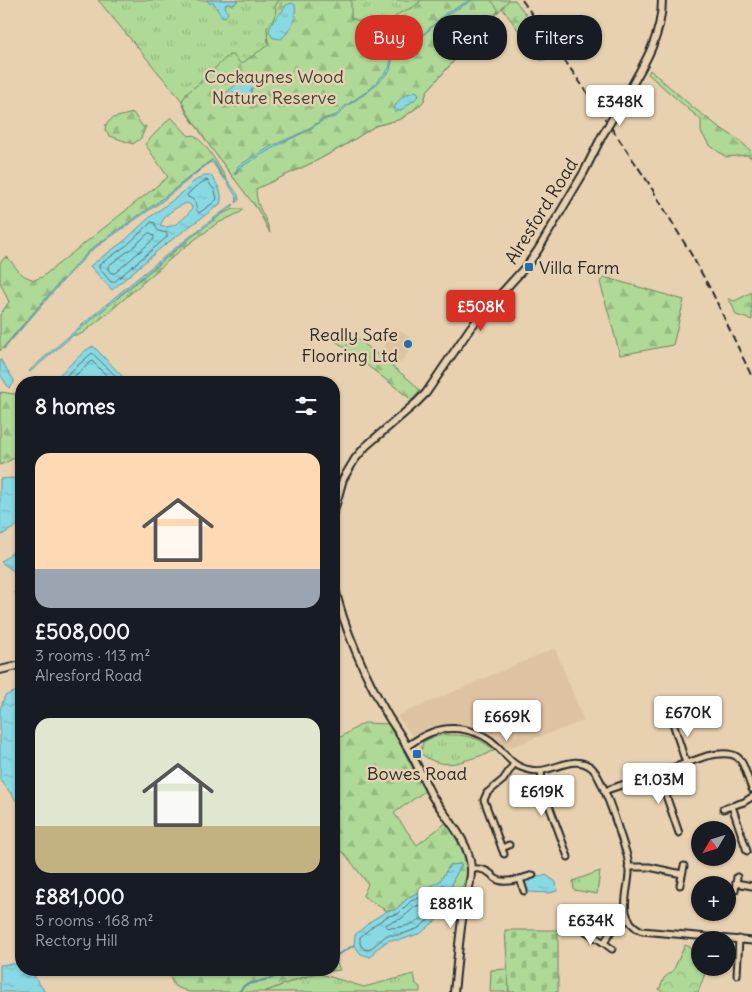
<!DOCTYPE html>
<meta charset="utf-8">
<style>
:root{--surface:#171b24;--page:#20242c;--text:#f1f3f6;--muted:#9ea1a6;--accent:#d93025}
body{margin:0;font-family:Delius,sans-serif;background:var(--page);color:var(--text);height:100vh;display:flex;flex-direction:column;font-size:19px;white-space:nowrap}
*{box-sizing:border-box;margin:0}
p{font-size:16px;color:var(--muted)}
.icon{flex:none;width:28px;height:28px;fill:none;stroke:currentColor;stroke-width:2;stroke-linecap:round;stroke-linejoin:round}
.map{position:relative;flex:1;overflow:hidden}
.sheet{position:absolute;left:15px;top:376px;width:325px;height:600px;display:flex;flex-direction:column;background:var(--surface);border-radius:20px;box-shadow:0 1px 4px #0004}
.sheet>*{flex:none}
.top-card{position:absolute;left:355px;top:15px;width:321px;height:45px;display:flex;gap:10px}
.needle{width:32px;rotate:232deg}
.buttons{position:absolute;left:691px;top:821px;display:grid;gap:10px}
.buttons a{display:grid;place-items:center;width:45px;height:45px;border-radius:50%;background:var(--surface);box-shadow:0 1px 4px #0004;font-size:25px}
.price{position:absolute;translate:-50% -42px;padding:0 11px;border-radius:5px;background:#fff;color:#222;font-size:16px;line-height:32px;filter:drop-shadow(0 1px 2px #0008)}
.price::after{content:'';position:absolute;left:50%;top:30px;width:15px;height:11px;margin-left:-8px;background:inherit;clip-path:polygon(0 0,100% 0,50% 100%)}
.price.current{background:var(--accent);color:#fff}
ul{padding:0;list-style:none}
li{display:grid;align-content:center;gap:10px;height:265px;padding:0 20px}
li span{display:grid;place-items:center;height:155px;border-radius:15px;color:#555}
li>.icon{margin-inline-start:auto}
span .icon{width:90px;height:90px;fill:#fffc;stroke-width:1}
li b{font-size:21px}
h2{display:flex;justify-content:space-between;align-items:center;height:60px;padding:0 20px;font-size:21px}
.tag{padding:0 18px;border-radius:20px;background:var(--surface);box-shadow:0 1px 4px #0004;font-size:18px;line-height:45px}
.tag.current{background:var(--accent);color:#fff}
.map>svg:first-child{display:block}
.built{fill:#dec3a3}
.grass{fill:url(#grass-tufts);stroke:#6c8260}
.forest{fill:url(#forest-firs);stroke:#6c8260}
.cemetery{fill:url(#cemetery-stones);stroke:#6c8260}
.park{fill:url(#park-crowns);stroke:#6c8260}
.water{fill:url(#water-ripples);stroke:#639399;fill-rule:evenodd}
.lines{fill:none;stroke-linecap:round;stroke-linejoin:round}
.shore{stroke:#507175;stroke-width:1}
.stream{stroke:#639399;stroke-width:2}
.minor-casing{stroke:#2b2b2b;stroke-width:9}
.tertiary-casing{stroke:#2b2b2b;stroke-width:10}
.minor{stroke:#e7d1b0;stroke-width:5}
.tertiary{stroke:#e7d1b0;stroke-width:6}
.rail{stroke:#2b2b2b;stroke-width:2;stroke-dasharray:8 4;stroke-linecap:butt}
.tertiary-bridge-casing{stroke:#2b2b2b;stroke-width:10;stroke-linecap:butt}
.tertiary-bridge{stroke:#e7d1b0;stroke-width:6}
.poi-dot{fill:#1f6fb2;stroke:#e7d1b0;stroke-width:2}
.labels{text-anchor:middle;dominant-baseline:central;stroke-width:5;stroke-linejoin:round;paint-order:stroke}
.park-label{font-size:18px;fill:#3f453b;stroke:#e7d1b0}
.street-label{font-size:18px;fill:#2b2b2b;stroke:#e7d1b0}
.poi-label{font-size:18px;fill:#2b2b2b;stroke:#e7d1b0;text-anchor:start}
</style>
<div class="map">
<svg width="752" height="992" viewBox="0 0 752 992">
<defs>
<pattern id="grass-tufts" width="24" height="20" patternUnits="userSpaceOnUse" patternTransform="scale(1.25)"><rect width="24" height="20" fill="#aed996"/><path d="M3 7l-1-3M5 7V3M7 7l1-3M15 17l-1-3M17 17v-4M19 17l1-3" fill="none" stroke="#96ba81"/></pattern>
<pattern id="forest-firs" width="22" height="20" patternUnits="userSpaceOnUse" patternTransform="scale(1.25)"><rect width="22" height="20" fill="#aed996"/><path d="M5 1l3.5 6h-7zM16 11l3.5 6h-7z" fill="#96ba81"/></pattern>
<pattern id="cemetery-stones" width="16" height="16" patternUnits="userSpaceOnUse" patternTransform="scale(1.25)"><rect width="16" height="16" fill="#aed996"/><path d="M2 7V4a2 2 0 0 1 4 0v3zM10 15v-3a2 2 0 0 1 4 0v3z" fill="#96ba81"/></pattern>
<pattern id="park-crowns" width="20" height="18" patternUnits="userSpaceOnUse" patternTransform="scale(1.25)"><rect width="20" height="18" fill="#aed996"/><path d="M2 6a3 3 0 1 1 6 0M12 15a3 3 0 1 1 6 0" fill="none" stroke="#96ba81"/></pattern>
<pattern id="water-ripples" width="26" height="14" patternUnits="userSpaceOnUse" patternTransform="scale(1.25)"><rect width="26" height="14" fill="#88d9e3"/><path d="M2 4q2-2 4 0t4 0M15 11q2-2 4 0t4 0" fill="none" stroke="#76bac3"/></pattern>
</defs>
<rect width="100%" height="100%" fill="#e7d1b0"/>
<filter id="ink" filterUnits="userSpaceOnUse"><feTurbulence type="fractalNoise" baseFrequency=".02" numOctaves="2"/><feDisplacementMap in="SourceGraphic" scale="10" xChannelSelector="R" yChannelSelector="G"/><feConvolveMatrix kernelMatrix="1 2 1 2 8 2 1 2 1" color-interpolation-filters="sRGB"/></filter>
<g filter="url(#ink)">
<!-- built -->
<g class="built">
<path d="M 396,328 L 416,342 L 400,363 L 381,349 Z"/>
<path d="M 555,648 L 584,721 L 505,749 L 499,742 L 490,734 L 478,727 L 459,724 L 440,725 L 428,728 L 413,736 L 397,716 Z"/>
</g>
<!-- grass -->
<g class="grass">
<path d="M 98,0 L 509,0 L 427,91 L 424,101 L 419,106 L 401,119 L 375,126 L 347,144 L 316,161 L 246,193 C 229,173 214,152 200,131 C 193,122 184,112 182,101 Z"/>
<path d="M 442,735 C 461,734 480,736 494,751 L 489,752 L 486,755 L 483,755 C 459,762 445,771 421,754 L 421,751 L 423,742 L 431,738 Z"/>
<path d="M 600,871 L 597,894 L 574,890 L 573,881 Z"/>
<path d="M 317,973 L 364,987 L 414,974 L 416,984 L 420,987 L 420,992 L 264,992 L 295,980 Z"/>
</g>
<!-- forest -->
<g class="forest">
<path d="M 279,0 L 351,0 L 351,18 C 360,22 378,27 387,23 C 392,21 396,15 400,13 C 410,8 413,9 421,0 L 491,0 L 498,9 L 498,11 L 427,91 L 424,101 L 419,106 L 401,119 L 375,126 L 347,144 L 316,161 L 256,189 C 256,209 267,217 270,233 L 258,210 L 211,148 L 187,112 L 182,101 L 187,93 L 197,85 L 229,55 L 233,55 L 241,64 L 268,45 L 267,28 C 272,21 278,15 275,6 Z"/>
<path d="M 509,0 L 515,0 L 527,16 L 552,59 L 540,60 L 535,53 L 502,8 Z"/>
<path d="M 650,70 L 695,109 L 719,127 L 739,140 L 752,152 L 752,158 L 747,155 L 726,157 L 709,145 L 701,132 L 701,120 L 648,74 Z"/>
<path d="M 133,113 L 143,127 L 146,126 L 141,138 L 133,144 L 110,136 L 105,130 L 106,124 L 113,118 Z"/>
<path d="M 171,117 L 189,136 L 194,135 C 208,146 217,163 226,178 L 223,177 L 214,162 L 212,160 L 210,161 L 158,202 L 91,249 L 54,289 L 0,351 L 0,315 L 9,302 L 0,282 L 0,263 L 6,256 C 12,261 16,270 23,275 C 26,277 30,278 34,280 L 42,277 L 168,177 L 145,144 Z"/>
<path d="M 235,209 L 243,209 L 241,212 L 216,224 L 182,249 L 108,313 L 84,332 L 79,335 L 73,335 C 109,305 145,275 182,245 C 196,234 219,212 235,209 Z"/>
<path d="M 604,277 L 684,300 L 673,345 L 620,355 L 600,282 Z"/>
<path d="M 752,292 L 752,320 L 736,315 L 732,304 L 728,299 L 735,301 Z"/>
<path d="M 342,326 L 412,382 L 420,391 L 412,400 L 332,338 Z"/>
<path d="M 1,392 L 21,395 L 21,455 L 0,465 L 0,393 Z"/>
<path d="M 364,723 L 389,724 L 425,791 L 394,813 L 417,845 L 447,822 C 457,836 468,850 468,868 C 468,876 462,886 460,894 L 451,891 L 453,880 L 461,864 L 450,865 L 440,881 L 424,890 L 409,897 L 395,910 L 387,911 L 363,896 L 368,884 L 345,854 L 334,847 L 334,741 Z"/>
<path d="M 334,956 L 340,970 L 317,973 L 295,980 L 264,992 L 189,992 L 174,986 L 167,970 L 334,970 Z"/>
<path d="M 508,969 L 509,992 L 490,992 L 491,970 Z"/>
</g>
<!-- cemetery -->
<path class="cemetery" d="M 505,930 L 558,930 L 558,992 L 509,992 Z"/>
<!-- park -->
<path class="park" d="M 685,945 L 690,947 L 691,949 L 700,952 L 700,968 L 707,968 L 698,992 L 664,992 L 659,990 L 664,978 L 673,971 Z"/>
<!-- water -->
<g class="water">
<path d="M 207,0 L 237,0 L 237,2 L 232,5 L 228,3 L 225,5 L 226,10 L 228,13 L 225,17 L 221,16 L 214,3 L 209,3 Z"/>
<path d="M 470,0 L 473,0 L 443,17 L 416,42 L 396,50 L 393,56 L 390,71 L 369,91 L 347,106 L 336,117 L 325,119 L 307,131 L 278,145 L 239,168 L 237,173 L 235,175 L 234,173 L 236,172 L 238,166 L 272,146 L 305,131 L 323,119 L 336,115 L 345,106 L 369,90 L 386,72 L 389,68 L 394,50 L 420,37 L 446,13 Z"/>
<path d="M 292,3 L 295,5 C 297,17 291,31 281,39 L 273,38 L 269,32 C 270,20 282,15 286,5 Z"/>
<path d="M 243,79 L 249,82 L 257,79 L 260,80 L 251,90 L 252,94 L 245,101 L 237,107 L 229,105 L 226,100 L 227,92 Z"/>
<path d="M 415,91 L 417,92 L 419,94 L 418,97 L 401,110 L 396,112 L 394,111 L 394,109 C 396,104 400,98 404,96 C 408,93 411,94 415,91 Z"/>
<path d="M 212,160 L 214,162 L 223,177 L 226,178 L 238,195 L 239,200 L 236,203 L 237,198 L 226,180 L 222,177 L 213,163 L 211,162 L 209,163 L 161,202 L 92,250 L 61,283 L 4,349 L 3,349 L 54,289 L 91,249 L 158,202 Z"/>
<path d="M 204,175 L 210,175 C 217,183 224,193 220,204 L 162,247 L 112,290 L 90,266 L 124,241 L 150,217 L 181,194 L 192,183 ZM 187,203 L 191,205 L 192,209 C 184,219 175,228 162,227 L 160,226 C 164,214 176,207 187,203 Z"/>
<path d="M 233,204 L 234,205 C 163,257 97,315 30,372 L 29,371 C 95,313 162,256 233,204 Z"/>
<path d="M 93,346 L 128,382 L 52,382 L 56,378 L 86,350 Z"/>
<path d="M 0,359 L 14,380 L 14,383 L 9,388 L 0,374 Z"/>
<path d="M 13,478 L 21,485 L 21,523 L 0,536 L 0,479 Z"/>
<path d="M 21,545 L 21,596 L 15,593 L 19,575 L 1,562 Z"/>
<path d="M 21,689 L 21,807 L 0,779 L 0,709 L 5,696 Z"/>
<path d="M 462,864 L 453,880 L 451,890 L 460,894 L 458,910 L 448,906 L 442,908 L 440,917 L 421,933 L 401,940 L 389,940 L 375,950 L 371,957 L 361,954 L 354,945 L 355,935 L 371,921 L 387,911 L 395,910 L 409,897 L 424,890 L 440,881 L 450,865 Z"/>
<path d="M 546,875 L 556,882 L 557,891 L 549,893 L 528,892 L 526,890 L 525,881 L 527,880 Z"/>
<path d="M 11,964 L 21,964 L 21,970 L 30,970 L 45,992 L 0,992 L 0,965 Z"/>
</g>
<g class="lines">
<!-- shore -->
<g class="shore">
<path d="M 207,180 L 215,191 L 217,199 L 213,203 L 199,213 C 193,207 200,202 188,197 L 187,195 L 195,187 Z"/>
<path d="M 152,222 L 155,223 C 157,233 159,231 167,233 L 167,237 L 114,282 L 111,282 L 99,268 L 99,265 L 127,245 Z"/>
<path d="M 149,233 L 151,233 L 154,236 L 154,239 L 115,273 L 111,273 L 108,269 L 108,266 L 131,249 Z"/>
<path d="M 59,382 L 92,353 L 122,382"/>
<path d="M 68,382 L 92,361 L 113,382"/>
<path d="M 443,885 L 446,886 L 447,893 L 453,897 L 453,900 L 451,901 L 446,901 L 439,904 L 435,914 L 419,928 L 400,935 L 387,935 L 369,950 L 364,949 L 360,944 L 360,937 L 374,925 L 388,916 L 398,914 L 411,901 L 427,895 Z"/>
<path d="M 428,901 L 430,901 L 431,903 C 431,903 430,910 429,911 C 422,923 399,930 386,927 L 386,925 L 391,922 L 401,919 L 415,907 Z"/>
</g>
<!-- stream -->
<g class="stream">
<path d="M 0,393 L 1,393"/>
<path d="M 334,956 L 341,953 L 354,945"/>
<path d="M 239,992 L 245,985 L 272,978 L 293,970"/>
</g>
<defs>
<g id="minor">
<path d="M 672,720 L 686,763"/>
<path d="M 407,746 C 415,741 422,736 430,733 C 452,724 480,729 497,746 C 509,758 512,766 530,770 C 551,775 573,752 592,768 C 604,780 619,831 625,849 C 628,857 629,864 629,873 C 628,894 616,919 642,931 L 752,941"/>
<path d="M 541,771 L 543,789 L 568,857"/>
<path d="M 658,772 L 679,833"/>
<path d="M 604,791 L 707,756 C 744,748 741,761 752,789"/>
<path d="M 732,806 L 747,851"/>
<path d="M 723,809 L 744,802 L 752,797"/>
<path d="M 502,848 L 509,845"/>
<path d="M 504,854 L 484,800 L 487,793 L 503,780 L 514,764"/>
<path d="M 628,867 L 649,867 L 682,874"/>
<path d="M 471,869 C 478,868 485,869 491,874 C 492,875 494,878 496,879 C 505,885 524,878 533,875"/>
<path d="M 520,879 L 524,891"/>
<path d="M 736,883 L 752,886"/>
<path d="M 680,885 L 684,866"/>
<path d="M 735,890 L 737,877"/>
<path d="M 581,928 L 604,943 L 612,949"/>
<path d="M 604,943 L 613,928 L 629,919"/>
<path d="M 737,975 L 739,939"/>
</g>
<g id="tertiary">
<path d="M 620,106 C 639,72 662,41 662,0"/>
<path d="M 334,511 L 343,479 L 355,459 L 366,446 L 416,403 L 426,393 L 471,327 L 528,264 L 538,250 L 584,172 L 602,136"/>
<path d="M 334,584 C 343,627 366,678 388,716 C 394,726 401,735 406,745 C 416,761 423,779 432,796 C 446,818 469,840 471,868 C 472,882 466,899 463,913 C 459,939 457,966 454,992"/>
<path d="M 0,670 L 21,665"/>
</g>
</defs>
<!-- minor casing -->
<use href="#minor" class="minor-casing"/>
<!-- tertiary casing -->
<use href="#tertiary" class="tertiary-casing"/>
<!-- minor -->
<use href="#minor" class="minor"/>
<!-- tertiary -->
<use href="#tertiary" class="tertiary"/>
<!-- rail -->
<path class="rail" d="M 522,0 L 591,98 L 648,182 L 691,254 L 712,292 L 752,377"/>
<defs>
<path id="tertiary-bridge" d="M 602,136 L 620,106"/>
</defs>
<!-- tertiary-bridge casing -->
<use href="#tertiary-bridge" class="tertiary-bridge-casing"/>
<!-- tertiary-bridge -->
<use href="#tertiary-bridge" class="tertiary-bridge"/>
</g>
</g>
<!-- markers -->
<g class="poi-dot">
<rect x="524" y="262" width="10" height="10" rx="2.5"/>
<circle cx="408" cy="344" r="5"/>
<rect x="412" y="749" width="10" height="10" rx="2.5"/>
</g>
<g class="labels">
<!-- park labels -->
<g class="park-label">
<text x="274" y="76">Cockaynes Wood<tspan x="274" dy="21">Nature Reserve</tspan></text>
</g>
<!-- street labels -->
<g class="street-label">
<text transform="translate(541 211) rotate(-58)">Alresford Road</text>
</g>
<!-- poi labels -->
<g class="poi-label">
<text x="539" y="267">Villa Farm</text>
<text x="398" y="334" text-anchor="end">Really Safe<tspan x="398" dy="21">Flooring Ltd</tspan></text>
<text x="417" y="773" text-anchor="middle">Bowes Road</text>
</g>
</g>
</svg>
<div class="buttons">
<a><svg class="needle" viewBox="-14 -14 28 28"><path d="M0-13l5 13h-10z" fill="#e53935"/><path d="M0 13l5-13h-10z" fill="#9ea1a6"/></svg></a>
<a>+</a>
<a>−</a>
</div>
<b class="price" style="left:620px;top:127px">£348K</b>
<b class="price current" style="left:481px;top:332px">£508K</b>
<b class="price" style="left:688px;top:738px">£670K</b>
<b class="price" style="left:507px;top:742px">£669K</b>
<b class="price" style="left:659px;top:805px">£1.03M</b>
<b class="price" style="left:542px;top:817px">£619K</b>
<b class="price" style="left:451px;top:929px">£881K</b>
<b class="price" style="left:591px;top:946px">£634K</b>
<div class="top-card">
<a class="tag current">Buy</a>
<a class="tag">Rent</a>
<a class="tag">Filters</a>
</div>
<section class="sheet">
<h2>8 homes<svg class="icon" aria-label="filters" viewBox="0 0 24 24"><path d="M4 7h16M4 17h16"/><circle cx="9" cy="7" r="2"/><circle cx="15" cy="17" r="2"/></svg></h2>
<ul>
<li><span style="background:linear-gradient(#ffd9b3 75%,#9aa5b1 0)"><svg class="icon" aria-label="home" viewBox="0 0 24 24"><path d="M3 11l9-7 9 7M6 9v11h12V9"/></svg></span><div><b>£508,000</b><p>3 rooms · 113 m²</p><p>Alresford Road</p></div></li>
<li><span style="background:linear-gradient(#dfe7d0 70%,#c2b280 0)"><svg class="icon" aria-label="home" viewBox="0 0 24 24"><path d="M3 11l9-7 9 7M6 9v11h12V9"/></svg></span><div><b>£881,000</b><p>5 rooms · 168 m²</p><p>Rectory Hill</p></div></li>
</ul>
</section>
</div>
